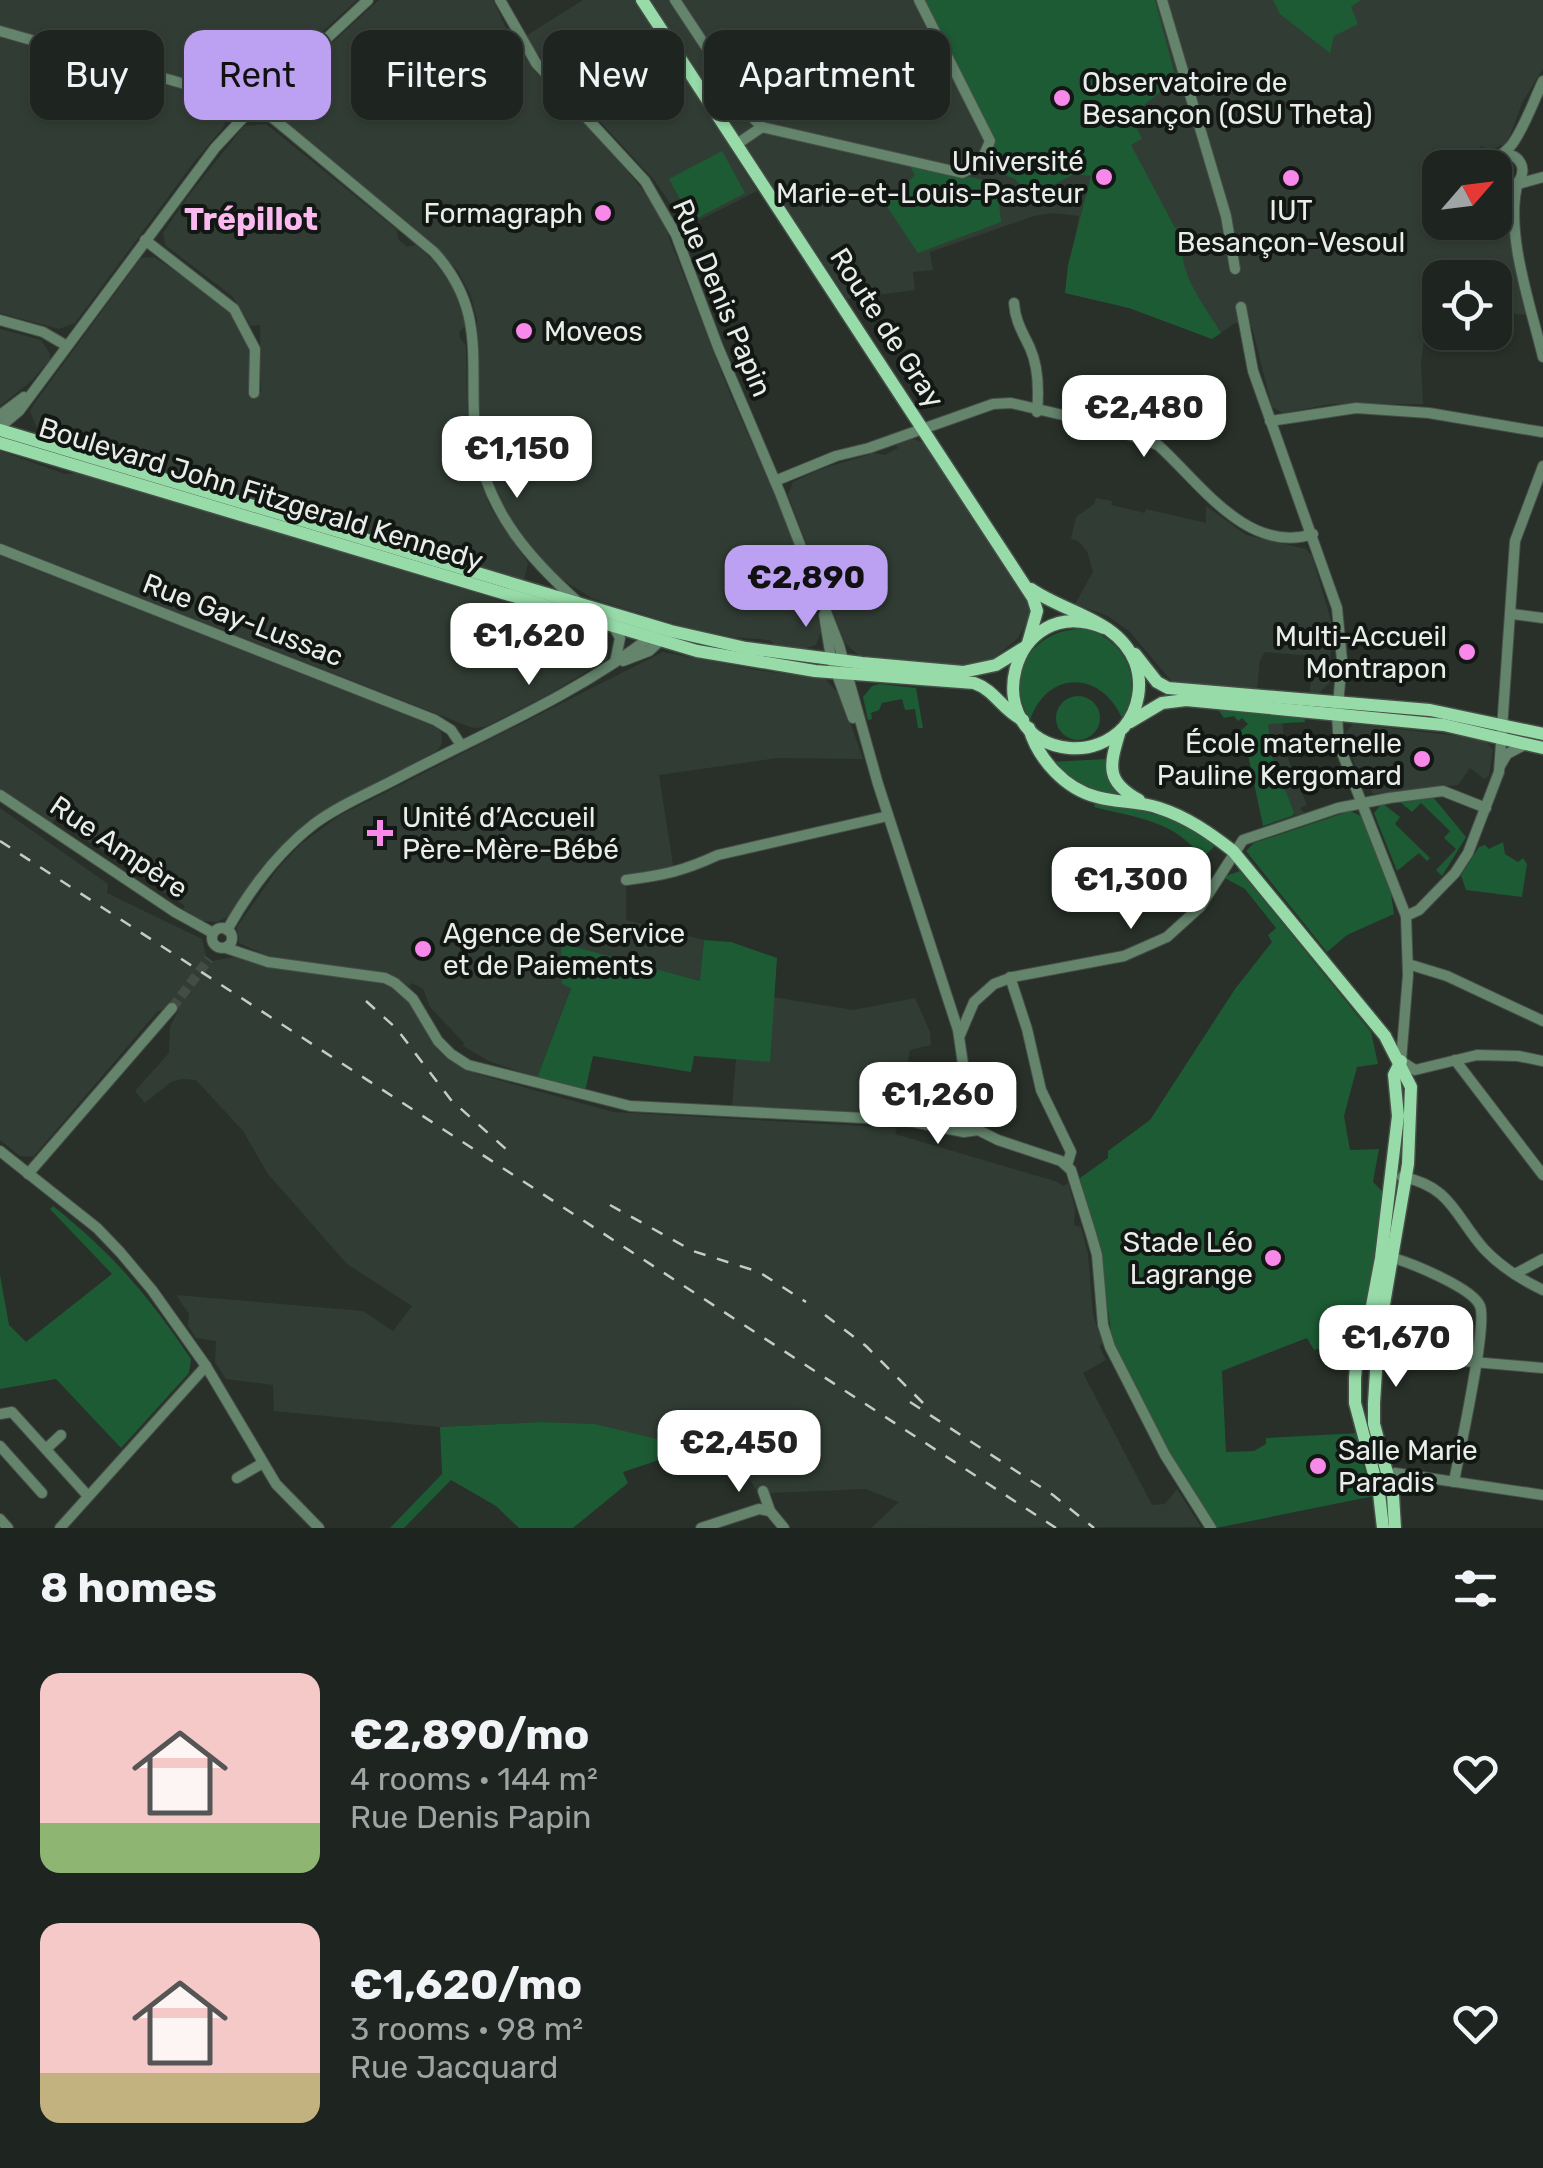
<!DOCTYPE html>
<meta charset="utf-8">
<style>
:root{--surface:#1e241f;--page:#262c28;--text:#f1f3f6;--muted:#a1a4a4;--line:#3c413d;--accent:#bca0f2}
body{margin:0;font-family:Rubik,sans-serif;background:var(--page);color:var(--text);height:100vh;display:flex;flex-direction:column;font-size:38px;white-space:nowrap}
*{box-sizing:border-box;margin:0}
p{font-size:32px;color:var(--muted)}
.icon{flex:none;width:55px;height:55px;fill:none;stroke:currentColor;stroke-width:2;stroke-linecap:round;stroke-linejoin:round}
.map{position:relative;height:1528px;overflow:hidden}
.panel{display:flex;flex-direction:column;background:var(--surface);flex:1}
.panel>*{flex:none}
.guide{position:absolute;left:30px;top:30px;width:1000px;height:90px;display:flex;gap:20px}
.needle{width:65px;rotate:62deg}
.fabs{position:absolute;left:1422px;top:150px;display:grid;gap:20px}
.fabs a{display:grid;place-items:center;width:90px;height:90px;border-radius:20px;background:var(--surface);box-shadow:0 2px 8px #0004,0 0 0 2px var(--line);font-size:50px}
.price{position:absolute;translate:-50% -85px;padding:0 22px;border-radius:20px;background:#fff;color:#222;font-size:32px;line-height:65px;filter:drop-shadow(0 2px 5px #0008)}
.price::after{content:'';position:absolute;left:50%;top:60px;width:30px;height:22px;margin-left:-15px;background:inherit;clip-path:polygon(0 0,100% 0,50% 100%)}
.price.current{background:var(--accent);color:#111}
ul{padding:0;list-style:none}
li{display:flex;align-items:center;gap:30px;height:250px;padding:0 40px}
li span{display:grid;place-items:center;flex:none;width:280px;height:200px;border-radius:20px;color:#555}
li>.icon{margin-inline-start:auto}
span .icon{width:120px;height:120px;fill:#fffc;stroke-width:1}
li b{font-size:42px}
h2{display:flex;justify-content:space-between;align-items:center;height:120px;padding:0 40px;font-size:42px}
.chip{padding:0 35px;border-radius:20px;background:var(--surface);box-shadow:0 2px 8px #0004,0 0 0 2px var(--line);font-size:35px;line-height:90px}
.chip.current{background:var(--accent);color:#111}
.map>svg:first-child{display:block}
.built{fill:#313d34}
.green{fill:#1d5b34}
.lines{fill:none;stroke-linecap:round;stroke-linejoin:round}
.minor-tunnel{stroke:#454c46;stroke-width:10;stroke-dasharray:10 5;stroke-linecap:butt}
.minor-casing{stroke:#474e48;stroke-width:12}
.major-casing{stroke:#474e48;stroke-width:15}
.minor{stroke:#64846c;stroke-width:10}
.major{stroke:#97dba9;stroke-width:12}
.rail{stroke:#c5cbc6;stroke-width:2.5;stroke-dasharray:12 12;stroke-linecap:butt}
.poi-dot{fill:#f888e9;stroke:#131714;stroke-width:4}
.labels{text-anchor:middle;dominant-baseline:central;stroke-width:8;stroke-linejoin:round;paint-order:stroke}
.poi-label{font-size:28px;fill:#e8ede9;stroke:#131714;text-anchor:start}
.street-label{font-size:28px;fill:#e8ede9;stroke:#131714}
.quarter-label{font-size:32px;font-weight:bold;fill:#fabaef;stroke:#131714}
</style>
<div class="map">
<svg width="1543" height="1528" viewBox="0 0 1543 1528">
<rect width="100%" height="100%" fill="#283029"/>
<!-- built -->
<g class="built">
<path d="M 0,0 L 357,0 L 258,91 L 241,95 L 0,26 Z"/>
<path d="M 379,0 L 493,0 L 508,32 L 535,71 L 616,157 L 658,209 L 728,389 L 789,528 L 810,588 L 821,632 L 816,645 L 804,649 L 776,645 L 769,640 L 733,637 L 683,626 L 593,599 L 557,576 L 518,531 L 497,493 L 484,451 L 479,419 L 477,319 L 470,294 L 458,271 L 432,243 L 280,118 L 277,93 Z"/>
<path d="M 583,0 L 636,0 L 757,191 L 686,227 L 655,181 L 536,52 L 526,36 Z"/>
<path d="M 649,0 L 1543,0 L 1543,69 L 1523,101 L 1507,143 L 1490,150 L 1482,146 L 1465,156 L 1472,167 L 1440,168 L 1440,222 L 1495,222 L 1495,197 L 1503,208 L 1508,218 L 1526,315 L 1495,312 L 1495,278 L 1440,278 L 1440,306 L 1428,313 L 1421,361 L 1423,404 L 1331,404 L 1283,413 L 1272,407 L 1252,327 L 1235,323 L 1212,339 L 1129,308 L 1065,293 L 1079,216 L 1052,213 L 1034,216 L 930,252 L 933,270 L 913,272 L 915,290 L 847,299 Z"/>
<path d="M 0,37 L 198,94 L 200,98 L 208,101 L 219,100 L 225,125 L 194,162 L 75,323 L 59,329 L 0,313 Z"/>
<path d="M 266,124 L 397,230 L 398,239 L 407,247 L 416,245 L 433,260 L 453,287 L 466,326 L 459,332 L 460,338 L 466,346 L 467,404 L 475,464 L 490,507 L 528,563 L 524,580 L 345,529 L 341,523 L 305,512 L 298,514 L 247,499 L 228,487 L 224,492 L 134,465 L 114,457 L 106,450 L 39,433 L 30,411 L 36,401 L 141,258 L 154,257 L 214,297 L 232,315 L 244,334 L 250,354 L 251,392 L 261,392 L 260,325 L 251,326 L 232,296 L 165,245 L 163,233 L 189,195 L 244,126 Z"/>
<path d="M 0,329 L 41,340 L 50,354 L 50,360 L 30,382 L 0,406 Z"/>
<path d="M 913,439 L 924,443 L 1030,607 L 1029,618 L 1018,638 L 993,659 L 981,663 L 963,666 L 858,655 L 845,643 L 788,495 L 793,482 L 818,470 L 874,453 L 885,455 L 898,448 L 896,445 Z"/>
<path d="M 0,451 L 65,474 L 76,473 L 605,632 L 608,659 L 547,695 L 485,727 L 473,728 L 0,543 Z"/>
<path d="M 1096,498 L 1112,501 L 1111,505 L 1145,513 L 1146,509 L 1206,523 L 1206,506 L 1246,535 L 1306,549 L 1312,556 L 1332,624 L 1329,683 L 1317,695 L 1310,694 L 1311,656 L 1265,652 L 1260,660 L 1257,690 L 1173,683 L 1130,632 L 1108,616 L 1075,604 L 1093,572 L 1087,551 L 1078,541 L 1071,539 L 1076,517 L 1094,504 Z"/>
<path d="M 0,556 L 435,726 L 441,732 L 442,743 L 437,751 L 312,818 L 270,858 L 228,917 L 217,922 L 202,921 L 183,909 L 185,906 L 54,818 L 53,825 L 0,790 Z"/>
<path d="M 663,652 L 756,670 L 825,679 L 841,696 L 863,759 L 778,758 L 659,775 L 674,871 L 626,876 L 626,920 L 704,940 L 701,981 L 562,944 L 571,987 L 537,1078 L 489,1061 L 463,1046 L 464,1043 L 430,1007 L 423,989 L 412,983 L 409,986 L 388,975 L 270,957 L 239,943 L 237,927 L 279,867 L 301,844 L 339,816 Z"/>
<path d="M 1282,721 L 1286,754 L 1307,805 L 1300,808 L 1304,813 L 1292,816 L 1294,812 L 1272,756 L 1267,723 Z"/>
<path d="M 1353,724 L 1484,739 L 1493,750 L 1489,776 L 1484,779 L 1470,768 L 1458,785 L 1373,794 L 1369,786 L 1364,788 L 1344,735 Z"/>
<path d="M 0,808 L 108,884 L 107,893 L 202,939 L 206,956 L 212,961 L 234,957 L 377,979 L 390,985 L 412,1004 L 445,1055 L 477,1074 L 613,1112 L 897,1128 L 895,1134 L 1058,1182 L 1063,1186 L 1068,1183 L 1075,1208 L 1074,1225 L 1081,1227 L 1088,1254 L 1093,1315 L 1103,1344 L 1099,1346 L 1106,1360 L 1083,1373 L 1152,1505 L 1165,1504 L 1177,1489 L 1201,1527 L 871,1528 L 899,1502 L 865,1489 L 770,1493 L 768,1490 L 758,1493 L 737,1459 L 595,1424 L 541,1422 L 440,1427 L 274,1411 L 273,1385 L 226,1379 L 215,1362 L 216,1341 L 196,1338 L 188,1326 L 189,1314 L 176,1295 L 363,1311 L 393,1331 L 412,1306 L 347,1264 L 268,1174 L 243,1131 L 196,1080 L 182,1079 L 171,1082 L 145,1103 L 135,1091 L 169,1053 L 170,1027 L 178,1011 L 171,1005 L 157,1012 L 33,1157 L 20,1156 L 0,1140 Z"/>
<path d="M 773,997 L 853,1010 L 915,998 L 930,1032 L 931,1045 L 910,1050 L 898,1113 L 732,1107 L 736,1059 L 770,1061 Z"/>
</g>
<!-- green -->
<g class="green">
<path d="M 920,0 L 1155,0 L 1176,79 L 1131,116 L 1142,139 L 1131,145 L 1175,228 L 1180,227 C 1185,238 1181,248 1183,259 C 1187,285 1208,311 1221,333 L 1212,339 L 1129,308 L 1065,293 L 1068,265 L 1091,176 L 1074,174 L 1042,191 L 1019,184 L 1015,179 L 985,167 L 994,153 L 994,142 Z"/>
<path d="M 1273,0 L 1361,0 L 1351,7 L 1358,24 L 1334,36 L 1330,53 L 1280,14 Z"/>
<path d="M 722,151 L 745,193 L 692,221 L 669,179 Z"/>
<path d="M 908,163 L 997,183 L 1001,222 L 918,253 L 882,199 L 891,193 L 898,196 L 909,189 L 906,184 L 915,175 Z"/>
<path d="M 1085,629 C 1127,640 1144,682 1122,718 C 1101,671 1048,669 1030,720 C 1003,675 1033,627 1085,629 Z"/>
<path d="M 880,684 L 916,688 L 923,728 L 918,728 L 915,709 L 905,710 L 902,699 L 882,703 L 879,710 L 871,713 L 872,719 L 868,720 L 863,697 L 872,686 Z"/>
<circle cx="1078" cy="718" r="22"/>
<path d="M 1217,708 L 1304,716 L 1305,722 L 1268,724 L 1272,756 L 1294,812 L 1292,816 L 1263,826 L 1246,745 L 1237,734 L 1248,724 L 1242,718 L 1238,721 L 1234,716 L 1224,718 Z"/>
<path d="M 1106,759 L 1109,779 L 1117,795 L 1087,787 L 1050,762 Z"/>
<path d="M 1433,797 L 1466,837 L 1442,876 L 1436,870 L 1456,849 L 1444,838 L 1450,831 L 1421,803 L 1412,812 L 1399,801 Z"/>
<path d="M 1095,803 C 1130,808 1194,818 1214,847 L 1202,858 C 1175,820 1136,818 1094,807 Z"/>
<path d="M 1382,803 L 1400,817 L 1395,824 L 1430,858 L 1427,861 L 1419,853 L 1397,871 L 1374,813 Z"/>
<path d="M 1350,811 L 1361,816 L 1390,887 L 1394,914 L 1347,935 L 1327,952 L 1246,851 L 1254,843 Z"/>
<path d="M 1503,842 L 1505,854 L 1518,862 L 1523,858 L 1527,864 L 1522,897 L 1466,890 L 1461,875 L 1479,847 L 1485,845 L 1489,849 Z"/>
<path d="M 1240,871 L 1371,1032 L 1378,1064 L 1357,1067 L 1344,1116 L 1350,1150 L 1379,1149 L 1373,1182 L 1384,1193 L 1367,1305 L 1355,1313 L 1335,1345 L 1314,1350 L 1307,1338 L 1222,1371 L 1226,1452 L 1254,1451 L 1266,1444 L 1266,1438 L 1359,1433 L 1359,1453 L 1374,1496 L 1216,1528 L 1160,1437 L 1112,1338 L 1098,1243 L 1080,1178 L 1108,1158 L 1108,1151 L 1150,1120 L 1235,989 L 1272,942 L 1268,935 L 1276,928 L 1245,889 L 1223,877 Z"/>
<path d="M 704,940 L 731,942 L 777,958 L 770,1062 L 694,1056 L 691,1072 L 593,1056 L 585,1091 L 537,1078 L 571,988 L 562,984 L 561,943 L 700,981 Z"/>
<path d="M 53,1206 C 113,1254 148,1295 191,1359 L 189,1373 L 121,1448 L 56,1379 L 0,1389 L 0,1275 L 9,1325 L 26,1342 L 112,1274 L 50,1209 Z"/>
<path d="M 541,1422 L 595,1424 L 695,1448 L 623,1472 L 628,1483 L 573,1528 L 519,1528 L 496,1506 L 451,1480 L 404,1528 L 390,1528 L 442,1474 L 440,1427 Z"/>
</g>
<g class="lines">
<!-- minor-tunnel -->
<path class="minor-tunnel" d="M 172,1008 L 209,959"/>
<defs>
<g id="minor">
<path d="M 500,0 L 536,63 L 645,181 L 676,235 L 718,347 L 780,493 L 839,645 L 878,784 L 958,1030 L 970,1112 L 978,1130"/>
<path d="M 675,0 L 753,118 L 762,127 L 962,173 L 980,164 L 990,141 L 919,0"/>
<path d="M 1162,0 L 1226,216 L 1235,269"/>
<path d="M 0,31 L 223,95 L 246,114"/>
<path d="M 256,104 L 434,252 C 493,317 464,374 478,450 C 490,514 531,560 578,602"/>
<path d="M 737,144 L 762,127"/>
<path d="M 1505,154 C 1520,155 1527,168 1519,181"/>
<path d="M 1491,168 C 1496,156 1506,153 1513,143 C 1526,124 1533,102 1543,81"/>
<path d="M 1495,182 L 1507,187 L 1543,177"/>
<path d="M 1518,182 C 1504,231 1531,307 1543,357"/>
<path d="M 145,240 L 234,309 L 255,349 L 254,393"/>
<path d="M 1014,303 C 1015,321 1023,333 1030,348 C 1039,368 1039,390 1037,412"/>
<path d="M 1241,307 L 1253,371 L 1337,608 L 1342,660 L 1337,716 L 1339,745 L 1406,916 L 1408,975 L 1401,1061 L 1415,1070 L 1477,1055 L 1518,1056 L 1543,1061"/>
<path d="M 0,320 L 43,332 L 67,346"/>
<path d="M 0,415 L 24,397"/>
<path d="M 1270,421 L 1356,408 L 1429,413 L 1542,432"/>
<path d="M 0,427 L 19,411 L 215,148 L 256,104 L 368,0"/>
<path d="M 775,481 L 836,456 L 869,448 L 993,404 L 1011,403 L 1093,422 L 1158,445 C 1200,483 1248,555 1313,534"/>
<path d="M 0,549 L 435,720 L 451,730 L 461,745"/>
<path d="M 1512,614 L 1543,618"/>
<path d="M 824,615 L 831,658 L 853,718"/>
<path d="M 614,627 L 620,638 L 615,662"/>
<path d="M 623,661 L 649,651 L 662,639"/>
<path d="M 1500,766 L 1507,754 L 1526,744"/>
<path d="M 0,795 L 175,912 L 213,933"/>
<path d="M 626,880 C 665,875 683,871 718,855 L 888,816"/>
<path d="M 1406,916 L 1419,910 L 1455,873 L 1468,853 L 1499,772 L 1515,541 L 1543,466"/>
<circle cx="222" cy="938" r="10"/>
<path d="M 227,930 C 249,891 279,851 314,824 C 338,806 367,794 394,780 C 481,734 575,696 653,635"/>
<path d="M 226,948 L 268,962 L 385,978 L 395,983 L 413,999 L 438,1041 L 451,1054 L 468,1065 L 630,1106 L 903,1120 L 964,1132 L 978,1130 L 998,1140 L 1061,1161 L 1071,1170 L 1091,1234 L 1097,1255 L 1103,1325 L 1110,1347 L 1165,1455 L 1211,1528"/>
<path d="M 1408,964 L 1447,976 L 1543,1021"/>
<path d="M 1010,977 L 1027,1029 L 1041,1090 L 1071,1152 L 1067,1165"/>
<path d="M 960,1035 L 974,1002 L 994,984 L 1013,977 L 1124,956 L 1167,937 L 1200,907 L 1243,840 L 1338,808 L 1389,798 L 1443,791 L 1486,808"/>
<path d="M 1455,1060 L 1543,1175"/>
<path d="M 0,1151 L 97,1228 L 120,1252 L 152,1290 L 206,1366 L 276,1484 L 319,1528"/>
<path d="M 28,1174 L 172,1008"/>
<path d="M 1402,1177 C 1451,1186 1455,1216 1484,1249 C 1500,1266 1522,1280 1543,1290"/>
<path d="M 1393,1258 C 1411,1263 1473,1288 1480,1306 C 1488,1325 1459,1453 1454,1482"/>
<path d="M 1515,1274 L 1543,1259"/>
<path d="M 1357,1355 L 1378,1354 L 1543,1368"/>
<path d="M 0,1414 L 12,1412 L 88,1496"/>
<path d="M 0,1446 L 42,1493"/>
<path d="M 46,1449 L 61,1435"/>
<path d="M 1387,1475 L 1395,1473 L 1543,1495"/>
<path d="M 237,1478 L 263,1463"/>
<path d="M 763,1491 L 770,1511 L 784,1528"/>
<path d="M 0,1519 L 8,1528"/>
<path d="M 60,1528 L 206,1366"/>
<path d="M 701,1528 L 759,1509 L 770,1511"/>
</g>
<g id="major">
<path d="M 642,0 L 1033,598 L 1037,611 L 1028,643"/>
<path d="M 0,430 L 671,631 L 746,648 L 862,663 L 963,672 L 996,665 L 1025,647"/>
<path d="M 0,443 L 697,651 L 815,671 L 974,683 C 995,690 1003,711 1023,720"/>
<path d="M 1031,589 C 1065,613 1118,619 1135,662 C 1143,684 1139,709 1124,727 C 1110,742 1090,750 1069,748 C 974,738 1010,588 1104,628"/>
<path d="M 1135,654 L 1157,682 L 1168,688 L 1430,710 L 1543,734"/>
<path d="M 1130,722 L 1162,703 L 1186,700 L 1444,725 L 1543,748"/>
<path d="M 1029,728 C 1038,759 1065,789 1097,797 C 1118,803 1139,801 1159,808 C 1187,817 1210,833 1233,851 L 1385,1036 L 1411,1087 L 1408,1164 L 1378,1339 L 1374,1403 L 1374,1424 L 1393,1495 L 1395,1528"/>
<path d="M 1119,734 C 1109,767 1106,782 1139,800"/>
<path d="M 1383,1528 L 1379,1493 L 1355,1403 L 1355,1378 L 1357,1355 L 1371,1311 L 1381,1258 L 1398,1116 L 1394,1075 L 1401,1061"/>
</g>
</defs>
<!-- minor casing -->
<use href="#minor" class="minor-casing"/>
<!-- major casing -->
<use href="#major" class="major-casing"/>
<!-- minor -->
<use href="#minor" class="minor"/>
<!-- major -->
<use href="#major" class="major"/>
<!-- rail -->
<g class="rail">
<path d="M 0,841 L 1056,1528"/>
<path d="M 366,1001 L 396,1028 L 451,1100 L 507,1150"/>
<path d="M 610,1205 L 693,1251 L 759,1272 L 806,1302"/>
<path d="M 825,1315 L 866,1346 L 928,1408"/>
<path d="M 910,1402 L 1053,1495 L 1094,1528"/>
</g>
</g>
<!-- markers -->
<g class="poi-dot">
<circle cx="1062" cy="98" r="10"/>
<circle cx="1104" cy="177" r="10"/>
<circle cx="1291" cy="178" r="10"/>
<circle cx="603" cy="213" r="10"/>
<circle cx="524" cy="331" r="10"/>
<circle cx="1467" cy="652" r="10"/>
<circle cx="1422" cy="759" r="10"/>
<path d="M375 818h10v10h10v10h-10v10h-10v-10h-10v-10h10z"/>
<circle cx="423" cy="949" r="10"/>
<circle cx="1273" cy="1258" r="10"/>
<circle cx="1318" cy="1466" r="10"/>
</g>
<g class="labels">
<!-- poi labels -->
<g class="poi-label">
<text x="1082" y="82">Observatoire de<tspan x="1082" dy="32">Besançon (OSU Theta)</tspan></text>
<text x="1084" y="161" text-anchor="end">Université<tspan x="1084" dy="32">Marie-et-Louis-Pasteur</tspan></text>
<text x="1291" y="210" text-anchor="middle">IUT<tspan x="1291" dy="32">Besançon-Vesoul</tspan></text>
<text x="583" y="213" text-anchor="end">Formagraph</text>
<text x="544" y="331">Moveos</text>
<text x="1447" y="636" text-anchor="end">Multi-Accueil<tspan x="1447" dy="32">Montrapon</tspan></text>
<text x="1402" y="743" text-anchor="end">École maternelle<tspan x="1402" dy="32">Pauline Kergomard</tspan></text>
<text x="402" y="817">Unité d’Accueil<tspan x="402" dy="32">Père-Mère-Bébé</tspan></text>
<text x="443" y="933">Agence de Service<tspan x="443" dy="32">et de Paiements</tspan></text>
<text x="1253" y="1242" text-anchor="end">Stade Léo<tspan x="1253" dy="32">Lagrange</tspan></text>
<text x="1338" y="1450">Salle Marie<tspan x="1338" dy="32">Paradis</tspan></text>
</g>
<!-- street labels -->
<g class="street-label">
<text transform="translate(722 298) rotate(67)">Rue Denis Papin</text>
<text transform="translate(887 328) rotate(57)">Route de Gray</text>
<text transform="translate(261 494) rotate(17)">Boulevard John Fitzgerald Kennedy</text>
<text transform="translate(243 620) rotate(21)">Rue Gay-Lussac</text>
<text transform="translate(119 847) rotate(34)">Rue Ampère</text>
</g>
<!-- quarter labels -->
<g class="quarter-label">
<text x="251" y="219">Trépillot</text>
</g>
</g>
</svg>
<div class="fabs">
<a><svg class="needle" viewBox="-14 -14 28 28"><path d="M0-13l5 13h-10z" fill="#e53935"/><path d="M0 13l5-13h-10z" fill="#a1a4a4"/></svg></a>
<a><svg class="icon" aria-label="locate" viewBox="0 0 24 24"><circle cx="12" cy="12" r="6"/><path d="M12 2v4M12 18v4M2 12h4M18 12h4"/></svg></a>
</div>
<b class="price" style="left:1144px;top:460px">€2,480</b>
<b class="price" style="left:517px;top:501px">€1,150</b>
<b class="price current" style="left:806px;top:630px">€2,890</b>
<b class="price" style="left:529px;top:688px">€1,620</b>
<b class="price" style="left:1131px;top:932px">€1,300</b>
<b class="price" style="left:938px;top:1147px">€1,260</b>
<b class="price" style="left:1396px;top:1390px">€1,670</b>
<b class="price" style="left:739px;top:1495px">€2,450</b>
<div class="guide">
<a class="chip">Buy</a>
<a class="chip current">Rent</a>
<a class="chip">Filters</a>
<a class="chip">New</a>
<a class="chip">Apartment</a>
</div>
</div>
<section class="panel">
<h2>8 homes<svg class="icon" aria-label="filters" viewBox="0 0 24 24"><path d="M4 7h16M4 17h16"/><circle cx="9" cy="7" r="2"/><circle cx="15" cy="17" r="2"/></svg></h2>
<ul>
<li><span style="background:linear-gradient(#f6c9c9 75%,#8fb573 0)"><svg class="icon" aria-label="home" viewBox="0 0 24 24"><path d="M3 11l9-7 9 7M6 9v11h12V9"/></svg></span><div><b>€2,890/mo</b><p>4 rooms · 144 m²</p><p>Rue Denis Papin</p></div><svg class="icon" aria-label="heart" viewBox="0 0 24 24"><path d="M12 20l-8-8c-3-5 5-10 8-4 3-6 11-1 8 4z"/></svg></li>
<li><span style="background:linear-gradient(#f6c9c9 75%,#c2b280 0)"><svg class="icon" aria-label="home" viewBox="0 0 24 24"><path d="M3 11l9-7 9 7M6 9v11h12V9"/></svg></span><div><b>€1,620/mo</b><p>3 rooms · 98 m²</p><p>Rue Jacquard</p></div><svg class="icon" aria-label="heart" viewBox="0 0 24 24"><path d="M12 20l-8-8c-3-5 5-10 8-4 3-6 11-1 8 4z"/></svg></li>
</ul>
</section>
